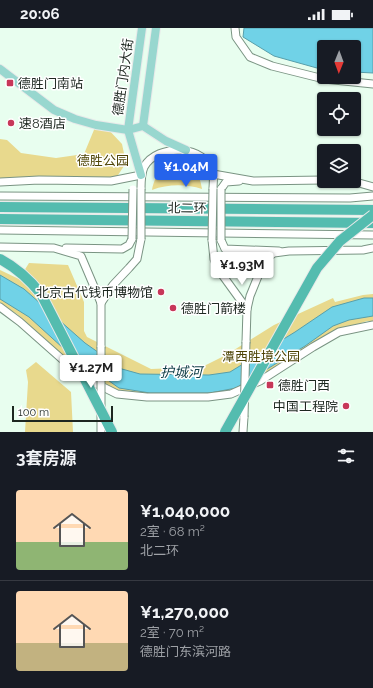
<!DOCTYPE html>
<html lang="zh">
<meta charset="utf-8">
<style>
:root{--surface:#171b24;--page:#242831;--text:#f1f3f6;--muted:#9ea1a6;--line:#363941;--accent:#2563eb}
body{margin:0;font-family:Raleway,"Noto Sans SC",sans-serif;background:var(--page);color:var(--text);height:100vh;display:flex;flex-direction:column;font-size:15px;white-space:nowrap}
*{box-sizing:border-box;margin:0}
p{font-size:13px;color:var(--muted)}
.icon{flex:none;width:22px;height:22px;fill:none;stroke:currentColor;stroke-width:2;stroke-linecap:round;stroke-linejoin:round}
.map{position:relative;height:404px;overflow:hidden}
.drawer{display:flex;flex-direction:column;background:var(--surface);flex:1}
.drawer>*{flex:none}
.needle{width:26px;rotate:181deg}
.fabs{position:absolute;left:317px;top:12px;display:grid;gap:8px}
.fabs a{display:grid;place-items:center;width:44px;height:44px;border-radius:4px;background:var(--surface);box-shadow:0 1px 3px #0004;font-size:20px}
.scale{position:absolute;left:12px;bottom:10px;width:101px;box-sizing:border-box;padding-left:4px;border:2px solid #1d2720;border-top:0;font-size:11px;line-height:14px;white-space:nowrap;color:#1d2720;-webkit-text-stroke:3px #fff;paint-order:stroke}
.price{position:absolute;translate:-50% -34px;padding:0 9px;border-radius:4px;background:#fff;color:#222;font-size:13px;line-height:26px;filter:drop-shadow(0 1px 2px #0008)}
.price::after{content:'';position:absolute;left:50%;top:24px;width:12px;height:9px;margin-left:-6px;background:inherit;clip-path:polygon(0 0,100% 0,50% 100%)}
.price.current{background:var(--accent);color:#fff}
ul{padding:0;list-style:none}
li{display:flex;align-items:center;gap:12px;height:100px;padding:0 16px}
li+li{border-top:1px solid var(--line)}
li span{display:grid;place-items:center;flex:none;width:112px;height:80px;border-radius:4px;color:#555}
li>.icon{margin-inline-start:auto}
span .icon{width:48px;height:48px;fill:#fffc;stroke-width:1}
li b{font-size:17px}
h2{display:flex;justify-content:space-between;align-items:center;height:48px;padding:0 16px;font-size:17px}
.status{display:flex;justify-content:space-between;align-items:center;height:28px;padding:0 20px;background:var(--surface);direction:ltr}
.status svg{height:11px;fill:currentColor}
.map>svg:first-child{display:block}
.green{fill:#e8d98d}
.water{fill:#70d2e7;stroke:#579fab}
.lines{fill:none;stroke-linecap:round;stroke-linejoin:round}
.minor-casing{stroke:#7a9483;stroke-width:9}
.major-casing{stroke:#e8e9e9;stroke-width:10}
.highway-casing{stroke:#e8e9e9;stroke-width:12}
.minor{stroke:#fff;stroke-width:7}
.major{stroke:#98d7cf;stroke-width:8}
.highway{stroke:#54bcaf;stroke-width:10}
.minor-bridge-casing{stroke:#7a9483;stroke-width:9;stroke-linecap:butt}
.highway-bridge-casing{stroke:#e8e9e9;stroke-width:12;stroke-linecap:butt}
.minor-bridge{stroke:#fff;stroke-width:7}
.highway-bridge{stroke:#54bcaf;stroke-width:10}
.poi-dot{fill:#c73759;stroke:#fff;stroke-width:1.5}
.labels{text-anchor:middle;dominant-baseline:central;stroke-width:3;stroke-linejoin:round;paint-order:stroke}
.street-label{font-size:13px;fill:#1d2720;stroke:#fff}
.poi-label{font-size:13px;fill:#1d2720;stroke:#fff;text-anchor:start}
.park-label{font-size:13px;fill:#4d4305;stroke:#fff}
.water-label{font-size:14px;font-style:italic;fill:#103e47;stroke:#fff}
</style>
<div class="status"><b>20:06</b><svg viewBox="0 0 49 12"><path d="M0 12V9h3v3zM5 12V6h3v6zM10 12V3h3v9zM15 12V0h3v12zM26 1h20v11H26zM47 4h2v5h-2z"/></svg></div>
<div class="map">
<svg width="373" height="404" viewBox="0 0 373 404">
<rect width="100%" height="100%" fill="#e8feef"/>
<!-- green -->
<g class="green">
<path d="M 96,97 L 106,99 L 122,116 L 126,135 L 118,147 L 111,153 L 0,154 L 0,111 L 7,112 L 21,125 L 56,130 L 84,126 Z"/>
<path d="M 177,137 C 193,140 200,145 202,161 C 186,156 168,156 152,162 C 155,146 162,140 177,137 Z"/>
<path d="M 29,235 L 68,237 L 84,274 L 84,303 L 87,309 L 151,341 L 202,339 L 226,327 L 274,297 L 333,270 L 335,274 L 363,267 L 373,266 L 373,293 L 367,293 L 329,306 L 270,344 L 239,361 L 209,367 L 145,366 L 118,363 L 71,336 L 17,286 L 0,276 L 0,242 L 19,251 Z"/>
<path d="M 36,334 L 71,364 L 73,404 L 25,404 L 28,354 L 26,342 Z"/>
</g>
<!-- water -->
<g class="water">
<path d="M 244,0 L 373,0 L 373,45 L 354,44 L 354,19 L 324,19 L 324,42 L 274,28 L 243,9 Z"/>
<path d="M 0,247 L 24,261 L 85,315 L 122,341 L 140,346 L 209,347 L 230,344 L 295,304 L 332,279 L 364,270 L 373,270 L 373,288 L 349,292 L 333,298 L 305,318 L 236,360 L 210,365 L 150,365 L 119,360 L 63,320 L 29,289 L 0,271 Z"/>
</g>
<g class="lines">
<defs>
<g id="minor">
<path d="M 235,0 L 236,9 L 250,29 L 272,38 L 324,51 L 373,56"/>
<path d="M 213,146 L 253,153 L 324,152"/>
<path d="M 352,153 L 373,159"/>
<path d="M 0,154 L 39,152 L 111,153 L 141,147"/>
<path d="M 141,161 C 141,153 141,146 144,139 C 157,115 207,116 213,146 C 214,150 213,156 213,161"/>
<path d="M 221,161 L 226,154 L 239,153"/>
<path d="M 0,168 L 350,170 L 373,168"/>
<path d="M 0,202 L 373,207"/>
<path d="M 212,212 L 214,231 L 218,241 L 247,281"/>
<path d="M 221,212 L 225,221 L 279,223"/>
<path d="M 0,219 L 54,220 L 81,228 L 101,275 L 101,319"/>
<path d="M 66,220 L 122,221 L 129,217 L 132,211"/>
<path d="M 101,275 L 113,257 L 129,240 L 137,231 L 141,211"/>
<path d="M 0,279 L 20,294 L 81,348 L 117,366 L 147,369 L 208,369 L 231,366 L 260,353 L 313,319 L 339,304 L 373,297"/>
<path d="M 246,314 L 247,281 L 250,268 L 265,231 L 274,225 L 289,223 L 363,222 L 373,220"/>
<path d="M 243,404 L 244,389"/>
</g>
<g id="major">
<path d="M 0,41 L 54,82 L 75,91 L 96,97 L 128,102 L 143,98 L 166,113 L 186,122"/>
<path d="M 143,98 L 156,0"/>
<path d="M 141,147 L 128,102 L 142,0"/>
</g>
<g id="highway">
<path d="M 0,179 L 373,182"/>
<path d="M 0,191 L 373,195"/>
</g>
</defs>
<!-- minor casing -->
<use href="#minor" class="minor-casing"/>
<!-- major casing -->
<use href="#major" class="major-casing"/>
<!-- highway casing -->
<use href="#highway" class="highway-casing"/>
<!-- minor -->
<use href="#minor" class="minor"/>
<!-- major -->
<use href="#major" class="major"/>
<!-- highway -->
<use href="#highway" class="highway"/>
<defs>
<g id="minor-bridge">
<path d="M 132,211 L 133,161"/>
<path d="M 141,211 L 141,161"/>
<path d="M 212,212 L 213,161"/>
<path d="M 221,212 L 221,161"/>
<path d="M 244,389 L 246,314"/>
<path d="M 101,404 L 101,319"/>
</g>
<g id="highway-bridge">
<path d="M 0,231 C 17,240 29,251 41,266 L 112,404"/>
<path d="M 225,404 L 317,240 L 340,213 L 373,187"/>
</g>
</defs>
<!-- minor-bridge casing -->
<use href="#minor-bridge" class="minor-bridge-casing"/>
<!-- highway-bridge casing -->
<use href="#highway-bridge" class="highway-bridge-casing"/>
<!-- minor-bridge -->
<use href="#minor-bridge" class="minor-bridge"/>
<!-- highway-bridge -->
<use href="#highway-bridge" class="highway-bridge"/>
</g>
<!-- markers -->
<g class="poi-dot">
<rect x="6" y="51" width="8" height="8" rx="2"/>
<circle cx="11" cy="95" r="4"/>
<circle cx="161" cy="264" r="4"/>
<circle cx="173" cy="280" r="4"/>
<rect x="266" y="353" width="8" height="8" rx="2"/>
<circle cx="346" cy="378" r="4"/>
</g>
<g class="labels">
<!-- street labels -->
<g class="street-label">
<text transform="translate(123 49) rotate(-82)">德胜门内大街</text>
<text transform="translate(187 180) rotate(1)">北二环</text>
</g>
<!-- poi labels -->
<g class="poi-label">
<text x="18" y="55">德胜门南站</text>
<text x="19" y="95">速8酒店</text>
<text x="153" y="264" text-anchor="end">北京古代钱币博物馆</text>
<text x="181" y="280">德胜门箭楼</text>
<text x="278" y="357">德胜门西</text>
<text x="338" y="378" text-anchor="end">中国工程院</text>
</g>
<!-- park labels -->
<g class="park-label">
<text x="103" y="132">德胜公园</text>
<text x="261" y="328">潭西胜境公园</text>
</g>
<!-- water labels -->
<g class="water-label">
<text x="181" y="344">护城河</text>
</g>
</g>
</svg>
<div class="fabs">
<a><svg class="needle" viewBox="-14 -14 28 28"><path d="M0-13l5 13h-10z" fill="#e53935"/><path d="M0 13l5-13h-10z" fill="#9ea1a6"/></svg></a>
<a><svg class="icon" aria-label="locate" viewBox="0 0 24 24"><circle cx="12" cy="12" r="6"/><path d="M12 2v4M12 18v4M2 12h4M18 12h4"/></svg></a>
<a><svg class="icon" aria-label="layers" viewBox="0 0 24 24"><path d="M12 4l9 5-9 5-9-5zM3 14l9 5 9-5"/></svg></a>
</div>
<div class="scale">100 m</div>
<b class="price current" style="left:186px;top:160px">¥1.04M</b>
<b class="price" style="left:242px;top:258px">¥1.93M</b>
<b class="price" style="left:91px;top:361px">¥1.27M</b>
</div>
<section class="drawer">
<h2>3套房源<svg class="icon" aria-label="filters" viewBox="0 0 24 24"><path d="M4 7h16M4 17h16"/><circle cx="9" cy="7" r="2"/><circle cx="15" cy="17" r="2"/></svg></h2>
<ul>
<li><span style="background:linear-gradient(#ffd9b3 65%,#8fb573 0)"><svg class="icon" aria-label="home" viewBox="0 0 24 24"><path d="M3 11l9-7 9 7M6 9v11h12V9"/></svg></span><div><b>¥1,040,000</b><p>2室 · 68 m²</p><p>北二环</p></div></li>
<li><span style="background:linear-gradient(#ffd9b3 65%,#c2b280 0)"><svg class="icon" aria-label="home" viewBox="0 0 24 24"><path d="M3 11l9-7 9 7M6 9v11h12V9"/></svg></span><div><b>¥1,270,000</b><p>2室 · 70 m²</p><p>德胜门东滨河路</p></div></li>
</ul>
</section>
